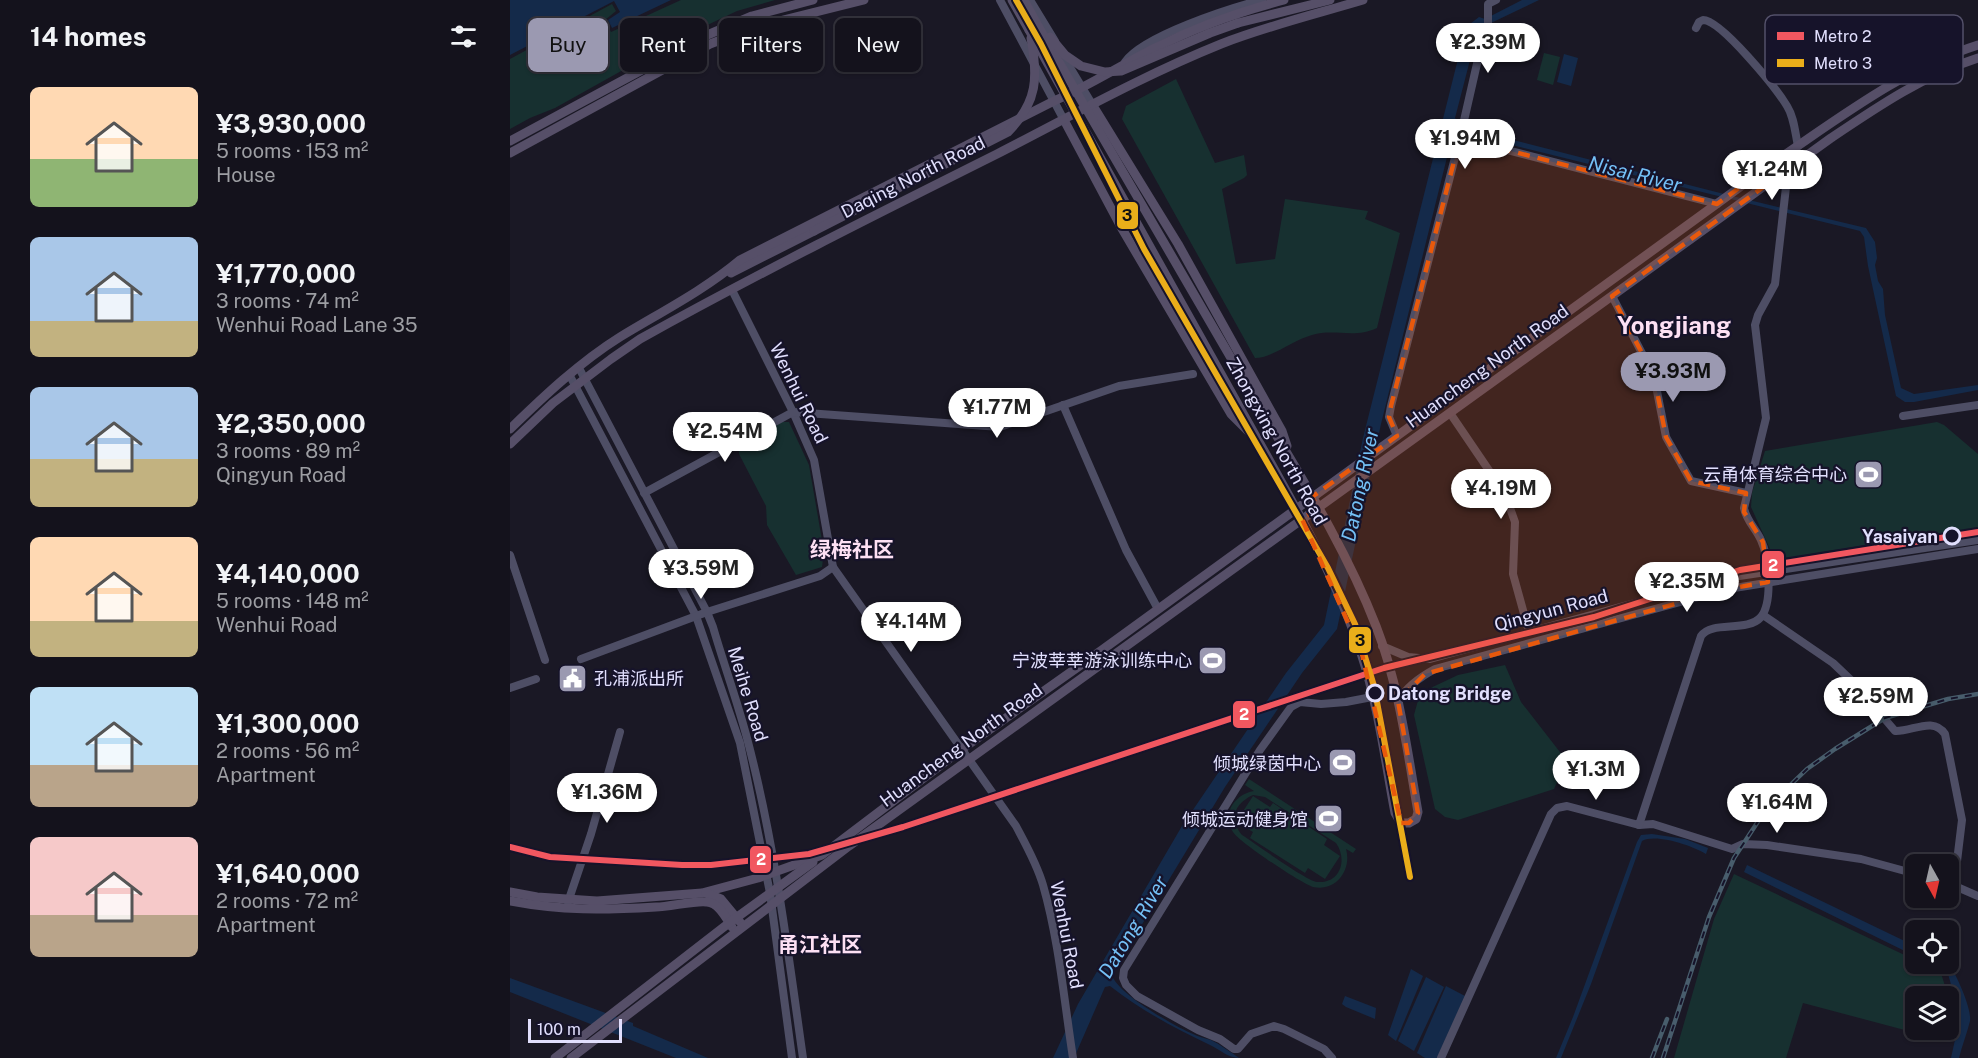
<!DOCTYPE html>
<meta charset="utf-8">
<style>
:root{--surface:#14121c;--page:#212029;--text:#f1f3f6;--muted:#9d9ea3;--line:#33323b;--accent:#9b99b1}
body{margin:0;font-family:"Public Sans","Noto Sans SC",sans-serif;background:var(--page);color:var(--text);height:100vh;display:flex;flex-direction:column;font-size:22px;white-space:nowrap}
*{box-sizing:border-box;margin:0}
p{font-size:20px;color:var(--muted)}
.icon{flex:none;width:33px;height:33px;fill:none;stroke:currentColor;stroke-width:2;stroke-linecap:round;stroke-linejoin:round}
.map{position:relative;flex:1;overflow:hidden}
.panel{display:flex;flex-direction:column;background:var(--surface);width:510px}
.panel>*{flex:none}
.guide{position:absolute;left:18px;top:18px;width:570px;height:54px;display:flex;gap:12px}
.needle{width:39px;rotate:172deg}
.tools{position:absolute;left:1395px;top:854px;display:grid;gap:12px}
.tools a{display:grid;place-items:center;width:54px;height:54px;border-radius:9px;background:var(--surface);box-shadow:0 2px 4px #0004,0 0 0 2px var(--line);font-size:30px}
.scale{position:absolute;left:18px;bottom:15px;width:94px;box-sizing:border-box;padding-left:6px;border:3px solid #e1dffd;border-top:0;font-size:16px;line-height:21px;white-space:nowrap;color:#e1dffd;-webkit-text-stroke:4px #16132a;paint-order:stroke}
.price{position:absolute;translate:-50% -51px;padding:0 14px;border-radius:21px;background:#fff;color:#222;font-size:20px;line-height:39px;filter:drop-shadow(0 2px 3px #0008)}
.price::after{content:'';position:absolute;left:50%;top:36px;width:18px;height:14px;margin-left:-9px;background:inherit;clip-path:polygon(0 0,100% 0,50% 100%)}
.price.current{background:var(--accent);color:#111}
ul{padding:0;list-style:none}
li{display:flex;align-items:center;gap:18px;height:150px;padding:0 30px}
li span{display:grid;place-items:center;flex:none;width:168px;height:120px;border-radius:9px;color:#555}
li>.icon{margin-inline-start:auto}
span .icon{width:72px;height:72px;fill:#fffc;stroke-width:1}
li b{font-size:26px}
h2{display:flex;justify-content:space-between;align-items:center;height:72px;padding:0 30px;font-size:26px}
.tag{padding:0 21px;border-radius:9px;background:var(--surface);box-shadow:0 2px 4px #0004,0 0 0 2px var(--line);font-size:21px;line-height:54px}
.tag.current{background:var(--accent);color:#111}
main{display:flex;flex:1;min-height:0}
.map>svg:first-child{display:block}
.green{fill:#173030;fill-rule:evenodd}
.water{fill:#142a4a}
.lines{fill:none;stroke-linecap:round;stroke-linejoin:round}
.minor{stroke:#4e4e65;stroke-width:8}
.major{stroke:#564f68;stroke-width:9}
.rail-casing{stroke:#485d6c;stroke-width:4.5}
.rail{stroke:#16132a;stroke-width:2;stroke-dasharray:7;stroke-linecap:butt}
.major-bridge{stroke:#564f68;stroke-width:9}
.metro-1-casing{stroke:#16132a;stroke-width:10}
.metro-2-casing{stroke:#16132a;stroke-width:10}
.metro-1{stroke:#f15760;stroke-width:6}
.metro-2{stroke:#eaae1a;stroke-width:6}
.marked{fill:#e8590c;fill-opacity:0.2;stroke:#e8590c;stroke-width:4.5;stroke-dasharray:12 8;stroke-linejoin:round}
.stop-dot{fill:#16132a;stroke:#e1dffd;stroke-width:3}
.labels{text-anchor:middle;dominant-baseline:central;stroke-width:4.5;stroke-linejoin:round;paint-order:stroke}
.street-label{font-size:18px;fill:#e1dffd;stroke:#16132a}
.poi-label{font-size:18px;fill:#e1dffd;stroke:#16132a;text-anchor:end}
.stop-label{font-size:18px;font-weight:bold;fill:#e1dffd;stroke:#16132a;text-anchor:end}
.water-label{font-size:20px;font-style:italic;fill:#74c0f6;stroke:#16132a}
.quarter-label{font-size:21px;font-weight:bold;fill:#fde0f4;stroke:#16132a}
.district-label{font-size:24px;font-weight:bold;fill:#fde0f4;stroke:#16132a}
.key{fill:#16132a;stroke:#535069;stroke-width:1.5}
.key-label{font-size:16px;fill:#e1dffd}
.line-badge{stroke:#16132a;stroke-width:2}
.badge-label{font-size:16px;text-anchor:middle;font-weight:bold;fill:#fff}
.pale-badge-label{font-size:16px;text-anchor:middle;font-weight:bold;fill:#111}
</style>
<main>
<section class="panel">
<h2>14 homes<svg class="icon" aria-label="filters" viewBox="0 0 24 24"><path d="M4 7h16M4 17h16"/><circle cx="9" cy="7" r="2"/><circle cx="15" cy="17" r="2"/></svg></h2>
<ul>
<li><span style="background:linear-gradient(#ffd9b3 60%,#8fb573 0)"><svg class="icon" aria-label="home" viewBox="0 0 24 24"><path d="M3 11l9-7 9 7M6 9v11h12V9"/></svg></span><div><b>¥3,930,000</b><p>5 rooms · 153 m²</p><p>House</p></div></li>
<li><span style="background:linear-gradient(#a9c7e8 70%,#c2b280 0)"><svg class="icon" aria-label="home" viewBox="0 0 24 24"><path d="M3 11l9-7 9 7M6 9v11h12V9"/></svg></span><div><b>¥1,770,000</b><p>3 rooms · 74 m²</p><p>Wenhui Road Lane 35</p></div></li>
<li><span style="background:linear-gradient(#a9c7e8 60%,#c2b280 0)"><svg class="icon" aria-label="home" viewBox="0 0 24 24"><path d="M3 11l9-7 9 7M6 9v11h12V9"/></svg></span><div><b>¥2,350,000</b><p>3 rooms · 89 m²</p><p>Qingyun Road</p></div></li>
<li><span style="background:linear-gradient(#ffd9b3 70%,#c2b280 0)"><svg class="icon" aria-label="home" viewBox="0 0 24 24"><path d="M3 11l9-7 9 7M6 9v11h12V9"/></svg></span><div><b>¥4,140,000</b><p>5 rooms · 148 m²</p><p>Wenhui Road</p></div></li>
<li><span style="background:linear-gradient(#bfe0f5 65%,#b9a48a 0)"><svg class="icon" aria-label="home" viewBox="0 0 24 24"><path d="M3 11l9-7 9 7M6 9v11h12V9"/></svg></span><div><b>¥1,300,000</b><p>2 rooms · 56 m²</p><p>Apartment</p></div></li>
<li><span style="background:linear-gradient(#f6c9c9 65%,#b9a48a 0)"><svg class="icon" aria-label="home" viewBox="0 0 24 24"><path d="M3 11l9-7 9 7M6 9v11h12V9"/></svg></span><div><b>¥1,640,000</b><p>2 rooms · 72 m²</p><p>Apartment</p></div></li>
</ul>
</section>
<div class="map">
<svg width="1468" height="1058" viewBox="0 0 1468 1058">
<rect width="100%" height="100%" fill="#1a1825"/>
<!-- green -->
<g class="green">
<path d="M 171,0 L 265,0 L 227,11 L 172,37 L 45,108 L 20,118 L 0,129 L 0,59 L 102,4 L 106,11 L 95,20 L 101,32 Z"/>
<path d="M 1034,53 L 1050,57 L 1043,85 L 1027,80 Z"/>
<path d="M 666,79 L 705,163 L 734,155 L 737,175 L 734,178 L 712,189 L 726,264 L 765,259 L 775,199 L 858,211 L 855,219 L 890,233 L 867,328 C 844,339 824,328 802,335 C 783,340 762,358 745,358 L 612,119 L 616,106 Z"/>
<path d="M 271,422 L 279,422 L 299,465 L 314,552 L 312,567 L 286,575 L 257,525 L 256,506 L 229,454 L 229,447 Z"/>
<path d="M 1427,422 L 1434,425 L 1468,454 L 1468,531 L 1404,537 L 1265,560 L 1241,507 L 1242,493 L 1255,451 Z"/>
<path d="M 995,665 L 1011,702 L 1053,756 L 1054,767 L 1044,789 L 948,820 L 935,817 L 925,809 L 904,715 L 910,693 L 948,675 Z"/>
<path d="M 739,779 L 846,849 L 843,853 L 836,849 C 842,870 826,892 803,887 C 792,884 729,842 723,832 C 711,814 725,794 744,791 L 735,785 ZM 743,795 L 755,797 L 826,843 C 838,860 830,884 807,882 C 795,880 746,844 732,835 C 718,819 725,803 743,795 Z"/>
<path d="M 743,796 L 760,807 L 763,803 L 817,839 L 814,845 L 830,856 L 815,879 L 798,868 L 795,873 L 740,838 L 743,832 L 726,822 Z"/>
<path d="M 1224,874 L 1405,960 L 1406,963 L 1412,963 L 1431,973 L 1438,996 L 1406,996 L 1406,1029 L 1438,1029 L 1436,1041 L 1293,1003 L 1276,1058 L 1164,1058 L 1204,919 Z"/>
</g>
<!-- water -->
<g class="water">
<path d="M 0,0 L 161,0 L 102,28 L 98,20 L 110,12 L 104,1 L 0,55 Z"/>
<path d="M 1012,0 L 1029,0 L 981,23 L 967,33 L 945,118 L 950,124 L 957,128 L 1214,194 L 1356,228 L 1365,242 L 1367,258 L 1365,265 L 1368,281 L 1373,289 L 1375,315 L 1391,388 L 1404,394 L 1468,385 L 1468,390 L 1404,402 L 1395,402 L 1386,396 L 1358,266 L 1354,237 L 1350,231 L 949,132 L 943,133 L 871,424 L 827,629 L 792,673 L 715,787 L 602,974 C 604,992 666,1027 683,1034 C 689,1037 695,1038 701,1040 C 711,1045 720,1052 729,1058 C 718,1058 709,1049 700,1045 C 664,1028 631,1010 600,986 L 595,987 L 564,1058 L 543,1058 L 568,1004 L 672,826 L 776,673 L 814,625 L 853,438 L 956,27 L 969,17 L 975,19 Z"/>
<path d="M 1054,54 L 1068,58 L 1061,86 L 1047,82 Z"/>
<path d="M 1142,834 L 1175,839 L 1198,848 L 1196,854 C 1183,846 1146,833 1132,841 L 1081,984 L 1051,1058 L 1046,1058 L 1063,1017 L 1127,842 L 1131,835 Z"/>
<path d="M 1237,865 L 1405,946 L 1405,956 L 1234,872 Z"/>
<path d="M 1420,963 L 1438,963 C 1446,973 1462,1009 1460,1021 C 1457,1033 1452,1046 1449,1058 L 1441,1058 L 1448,1026 L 1449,1012 L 1438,974 L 1436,971 Z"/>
<path d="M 901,969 L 913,976 L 886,1041 L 878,1035 Z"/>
<path d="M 916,977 L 934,987 L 904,1051 L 888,1041 Z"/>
<path d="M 0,978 L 123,1023 L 123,1026 L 198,1058 L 166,1058 L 0,992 Z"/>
<path d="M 936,986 L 955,996 L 927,1058 L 915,1058 L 907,1053 Z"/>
<path d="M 835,996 L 866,1008 L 865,1019 L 836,1007 L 832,1004 Z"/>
</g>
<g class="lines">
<!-- minor -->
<g class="minor">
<path d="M 490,0 L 554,120"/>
<path d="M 520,0 L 545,41"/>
<path d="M 1186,28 L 1189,22 L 1193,20 C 1211,20 1266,88 1277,106 C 1284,117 1285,132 1288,146"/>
<path d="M 552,54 L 582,104"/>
<path d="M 615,62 C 633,36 720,8 752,0"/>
<path d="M 950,138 L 974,33 L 978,29 L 978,4 L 986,0"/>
<path d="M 222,290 L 283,412 L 304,460 L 323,567 L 506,826 C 516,845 527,864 533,885 C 549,941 554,1000 563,1058"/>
<path d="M 1102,296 L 1144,376 L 1156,437 L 1181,481 L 1236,493"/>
<path d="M 69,368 L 197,612 L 203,627 C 214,665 228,703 238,742 C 265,845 278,952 293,1058"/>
<path d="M 60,376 L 186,616 L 230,743 L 260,893 L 282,1058"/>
<path d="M 553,405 L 616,550 L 648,609"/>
<path d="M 940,413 L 995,494 L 1005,522 L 1003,574 L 1019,632"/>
<path d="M 1393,416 L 1468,405"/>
<path d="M 887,436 L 879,417 L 881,406 L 950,138 L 1207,204"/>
<path d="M 134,493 L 283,412 L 490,427 L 609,386 L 683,374"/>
<path d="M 0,555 L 35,660"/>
<path d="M 1253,615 L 1323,663 L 1345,684 L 1385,731 C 1402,732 1423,716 1435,734 L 1452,820 L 1444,886"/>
<path d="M 872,646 L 898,657 L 920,659 L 1216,578 L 1468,540"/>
<path d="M 71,659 L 197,612 L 310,576 L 323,567"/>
<path d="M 0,688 L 26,679"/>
<path d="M 888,701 C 897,686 910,677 925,669 L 1218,589 L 1468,549"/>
<path d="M 1129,825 L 1143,824 L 1222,849 L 1233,844 L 1257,845 L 1351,859 L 1406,874"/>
<path d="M 1438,883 L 1468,896"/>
<path d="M 58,902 L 81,834 L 110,732"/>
<path d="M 822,1058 L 814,1049 L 774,1029 L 764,1026 L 741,1034 L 728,1049 L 724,1049 L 710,1039 L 688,1030 L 627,996 L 616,985 L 613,978 L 614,970 L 750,750 L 781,707 L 790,702 L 811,704 L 836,702 L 862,697"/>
<path d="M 931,1058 L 1041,814 L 1047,808 L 1057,806 L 1129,825 L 1191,636 C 1202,620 1237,633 1251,617 C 1263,602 1259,557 1251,540 C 1246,529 1236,520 1234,508 L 1256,418 L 1245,325 L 1248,315 L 1265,284 L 1276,187 L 1270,158"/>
</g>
<!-- major -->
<g class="major">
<path d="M 502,0 L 519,30"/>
<path d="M 514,0 L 528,26"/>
<path d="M 728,23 L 820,0"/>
<path d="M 582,104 L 668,244 L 772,431 L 777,446"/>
<path d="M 554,120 L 611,227 L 721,414 L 742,435"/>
<path d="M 0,141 L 195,36 L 242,16 L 303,0"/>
<path d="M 0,153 L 200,44 L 245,27 L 354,0"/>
<path d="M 221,273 L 304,231"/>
<path d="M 730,408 C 774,487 822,566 851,653 C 868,704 875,760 885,813 L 891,823 L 899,823 L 906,819 L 908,812 C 897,749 889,685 866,626 C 835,546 789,474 746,401"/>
<path d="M 0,429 C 34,396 70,362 110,337 C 151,312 193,291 230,260 L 544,101 C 579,86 611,65 645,48 C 688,26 728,12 774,0"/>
<path d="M 0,444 L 43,403 L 101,359 L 130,339 C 247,274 367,214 487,154 C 561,116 634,75 711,44 C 757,26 806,14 853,0"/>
<path d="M 0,892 L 27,897 L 87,901 L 192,893 L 248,878 L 312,855 L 452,749 L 592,650 L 1270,158 C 1332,116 1395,68 1468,45"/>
<path d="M 196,893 L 211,899 L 230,922"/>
<path d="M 0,901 C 52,911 94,910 146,907 C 159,907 187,900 197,902 C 209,903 216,918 222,927"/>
<path d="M 45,1058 L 219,923 L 303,862"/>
<path d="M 61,1058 L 339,846 L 1321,138 C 1367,107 1414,75 1468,58"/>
</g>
<defs>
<g id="rail">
<path d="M 1142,1058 L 1157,1019"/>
<path d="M 1153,1058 L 1199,917 L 1224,858 L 1249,820 L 1272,793 L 1297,769 L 1325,749 L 1375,718 L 1438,699 L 1468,694"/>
</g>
</defs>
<!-- rail casing -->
<use href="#rail" class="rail-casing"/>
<!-- rail -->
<use href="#rail" class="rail"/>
<!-- major-bridge -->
<g class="major-bridge">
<path d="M 528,26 L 746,401"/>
<path d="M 519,30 L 730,408"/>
<path d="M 540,37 L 555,55 L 571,66 L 595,72 L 611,71 L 700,33 L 728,23"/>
<path d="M 304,231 L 498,132 C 528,102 528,77 521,38"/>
</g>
<defs>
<path id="metro-1" d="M 0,847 L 40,857 L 172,865 L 201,865 L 299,854 L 393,827 L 874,668 L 1084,617 L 1230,570 L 1468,532"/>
<path id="metro-2" d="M 506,0 L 531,44 L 634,249 L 818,568 L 845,624 L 864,686 L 900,877"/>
</defs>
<!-- metro-1 casing -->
<use href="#metro-1" class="metro-1-casing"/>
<!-- metro-2 casing -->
<use href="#metro-2" class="metro-2-casing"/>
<!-- metro-1 -->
<use href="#metro-1" class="metro-1"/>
<!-- metro-2 -->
<use href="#metro-2" class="metro-2"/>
</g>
<!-- marked area -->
<path class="marked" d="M 950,138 L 1207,204 L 1270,158 L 1273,173 L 1102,296 L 1144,376 L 1156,437 L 1181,481 L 1236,493 L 1234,512 L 1253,542 L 1258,582 L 1218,589 L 915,674 L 888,701 L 908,813 L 899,823 L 891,823 L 852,654 L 792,519 L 808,508 L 802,497 L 887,436 L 879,417 L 881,406 Z"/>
<!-- icons -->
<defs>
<symbol id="stadium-square" viewBox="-11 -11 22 22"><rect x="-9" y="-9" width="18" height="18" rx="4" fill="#9b99b1" stroke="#16132a"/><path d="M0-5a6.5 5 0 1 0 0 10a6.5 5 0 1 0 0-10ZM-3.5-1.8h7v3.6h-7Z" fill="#fff"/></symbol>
<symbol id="civic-square" viewBox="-11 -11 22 22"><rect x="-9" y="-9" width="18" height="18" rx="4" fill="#9b99b1" stroke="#16132a"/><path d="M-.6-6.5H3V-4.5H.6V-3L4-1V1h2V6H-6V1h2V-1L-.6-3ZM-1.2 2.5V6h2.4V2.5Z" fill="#fff"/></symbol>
</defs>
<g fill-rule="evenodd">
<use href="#stadium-square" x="1342" y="458" width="33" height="33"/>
<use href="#stadium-square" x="686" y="644" width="33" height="33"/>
<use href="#civic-square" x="46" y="662" width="33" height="33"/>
<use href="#stadium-square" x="816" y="746" width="33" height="33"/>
<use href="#stadium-square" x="802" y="802" width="33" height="33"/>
</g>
<!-- markers -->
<g class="stop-dot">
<circle cx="1442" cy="536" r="8"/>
<circle cx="865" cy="693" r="8"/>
</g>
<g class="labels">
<!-- street labels -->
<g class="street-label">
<text transform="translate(403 177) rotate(-27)">Daqing North Road</text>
<text transform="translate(977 366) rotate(-36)">Huancheng North Road</text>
<text transform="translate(289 393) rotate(64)">Wenhui Road</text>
<text transform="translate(767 441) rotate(61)">Zhongxing North Road</text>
<text transform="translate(1041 610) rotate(-15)">Qingyun Road</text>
<text transform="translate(238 694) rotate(73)">Meihe Road</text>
<text transform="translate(451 745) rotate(-36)">Huancheng North Road</text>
<text transform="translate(557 935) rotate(79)">Wenhui Road</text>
</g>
<!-- poi labels -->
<g class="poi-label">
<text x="1337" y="474">云甬体育综合中心</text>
<text x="682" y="660">宁波莘莘游泳训练中心</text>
<text x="84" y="678" text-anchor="start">孔浦派出所</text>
<text x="811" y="763">倾城绿茵中心</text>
<text x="798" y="819">倾城运动健身馆</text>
</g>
<!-- stop labels -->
<g class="stop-label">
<text x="1428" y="536">Yasaiyan</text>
<text x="878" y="693" text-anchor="start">Datong Bridge</text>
</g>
<!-- water labels -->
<g class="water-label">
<text transform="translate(1125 174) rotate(14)">Nisai River</text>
<text transform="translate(850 485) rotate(-78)">Datong River</text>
<text transform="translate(623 927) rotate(-59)">Datong River</text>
</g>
<!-- quarter labels -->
<g class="quarter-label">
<text x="342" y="549">绿梅社区</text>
<text x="310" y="944">甬江社区</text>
</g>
<!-- district labels -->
<g class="district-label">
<text x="1164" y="325">Yongjiang</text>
</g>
</g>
<!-- legend -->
<rect x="1255" y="15" width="198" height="69" rx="9" class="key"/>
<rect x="1267" y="32" width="27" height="8" fill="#f15760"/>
<rect x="1267" y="59" width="27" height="8" fill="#eaae1a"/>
<g class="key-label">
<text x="1304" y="42">Metro 2</text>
<text x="1304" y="69">Metro 3</text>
</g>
<g class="line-badge">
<rect x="606" y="201" width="23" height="29" rx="6" fill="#eaae1a"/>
<rect x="1251" y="550" width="24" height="29" rx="6" fill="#f15760"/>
<rect x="838" y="626" width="24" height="28" rx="6" fill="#eaae1a"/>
<rect x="722" y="700" width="24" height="29" rx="6" fill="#f15760"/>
<rect x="239" y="845" width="23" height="29" rx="6" fill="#f15760"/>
</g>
<g class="badge-label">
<text x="1263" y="571">2</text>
<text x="734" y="720">2</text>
<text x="251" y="865">2</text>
</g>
<g class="pale-badge-label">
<text x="617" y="221">3</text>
<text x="850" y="646">3</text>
</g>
</svg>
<div class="tools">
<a><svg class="needle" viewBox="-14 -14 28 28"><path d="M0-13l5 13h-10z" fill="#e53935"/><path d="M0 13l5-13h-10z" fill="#9d9ea3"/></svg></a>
<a><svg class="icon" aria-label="locate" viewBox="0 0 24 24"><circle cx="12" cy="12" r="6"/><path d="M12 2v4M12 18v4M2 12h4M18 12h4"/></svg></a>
<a><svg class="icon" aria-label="layers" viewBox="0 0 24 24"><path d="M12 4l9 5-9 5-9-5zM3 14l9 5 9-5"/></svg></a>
</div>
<div class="scale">100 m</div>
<b class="price" style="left:978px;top:74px">¥2.39M</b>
<b class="price" style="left:955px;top:170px">¥1.94M</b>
<b class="price" style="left:1262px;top:201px">¥1.24M</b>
<b class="price current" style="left:1163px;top:403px">¥3.93M</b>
<b class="price" style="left:487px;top:439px">¥1.77M</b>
<b class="price" style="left:215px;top:463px">¥2.54M</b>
<b class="price" style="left:991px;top:520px">¥4.19M</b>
<b class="price" style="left:191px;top:600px">¥3.59M</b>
<b class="price" style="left:1177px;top:613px">¥2.35M</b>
<b class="price" style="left:401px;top:653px">¥4.14M</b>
<b class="price" style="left:1366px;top:728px">¥2.59M</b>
<b class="price" style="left:1086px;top:801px">¥1.3M</b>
<b class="price" style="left:97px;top:824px">¥1.36M</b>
<b class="price" style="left:1267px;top:834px">¥1.64M</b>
<div class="guide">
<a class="tag current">Buy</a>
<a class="tag">Rent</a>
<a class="tag">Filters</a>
<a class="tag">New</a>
</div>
</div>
</main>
